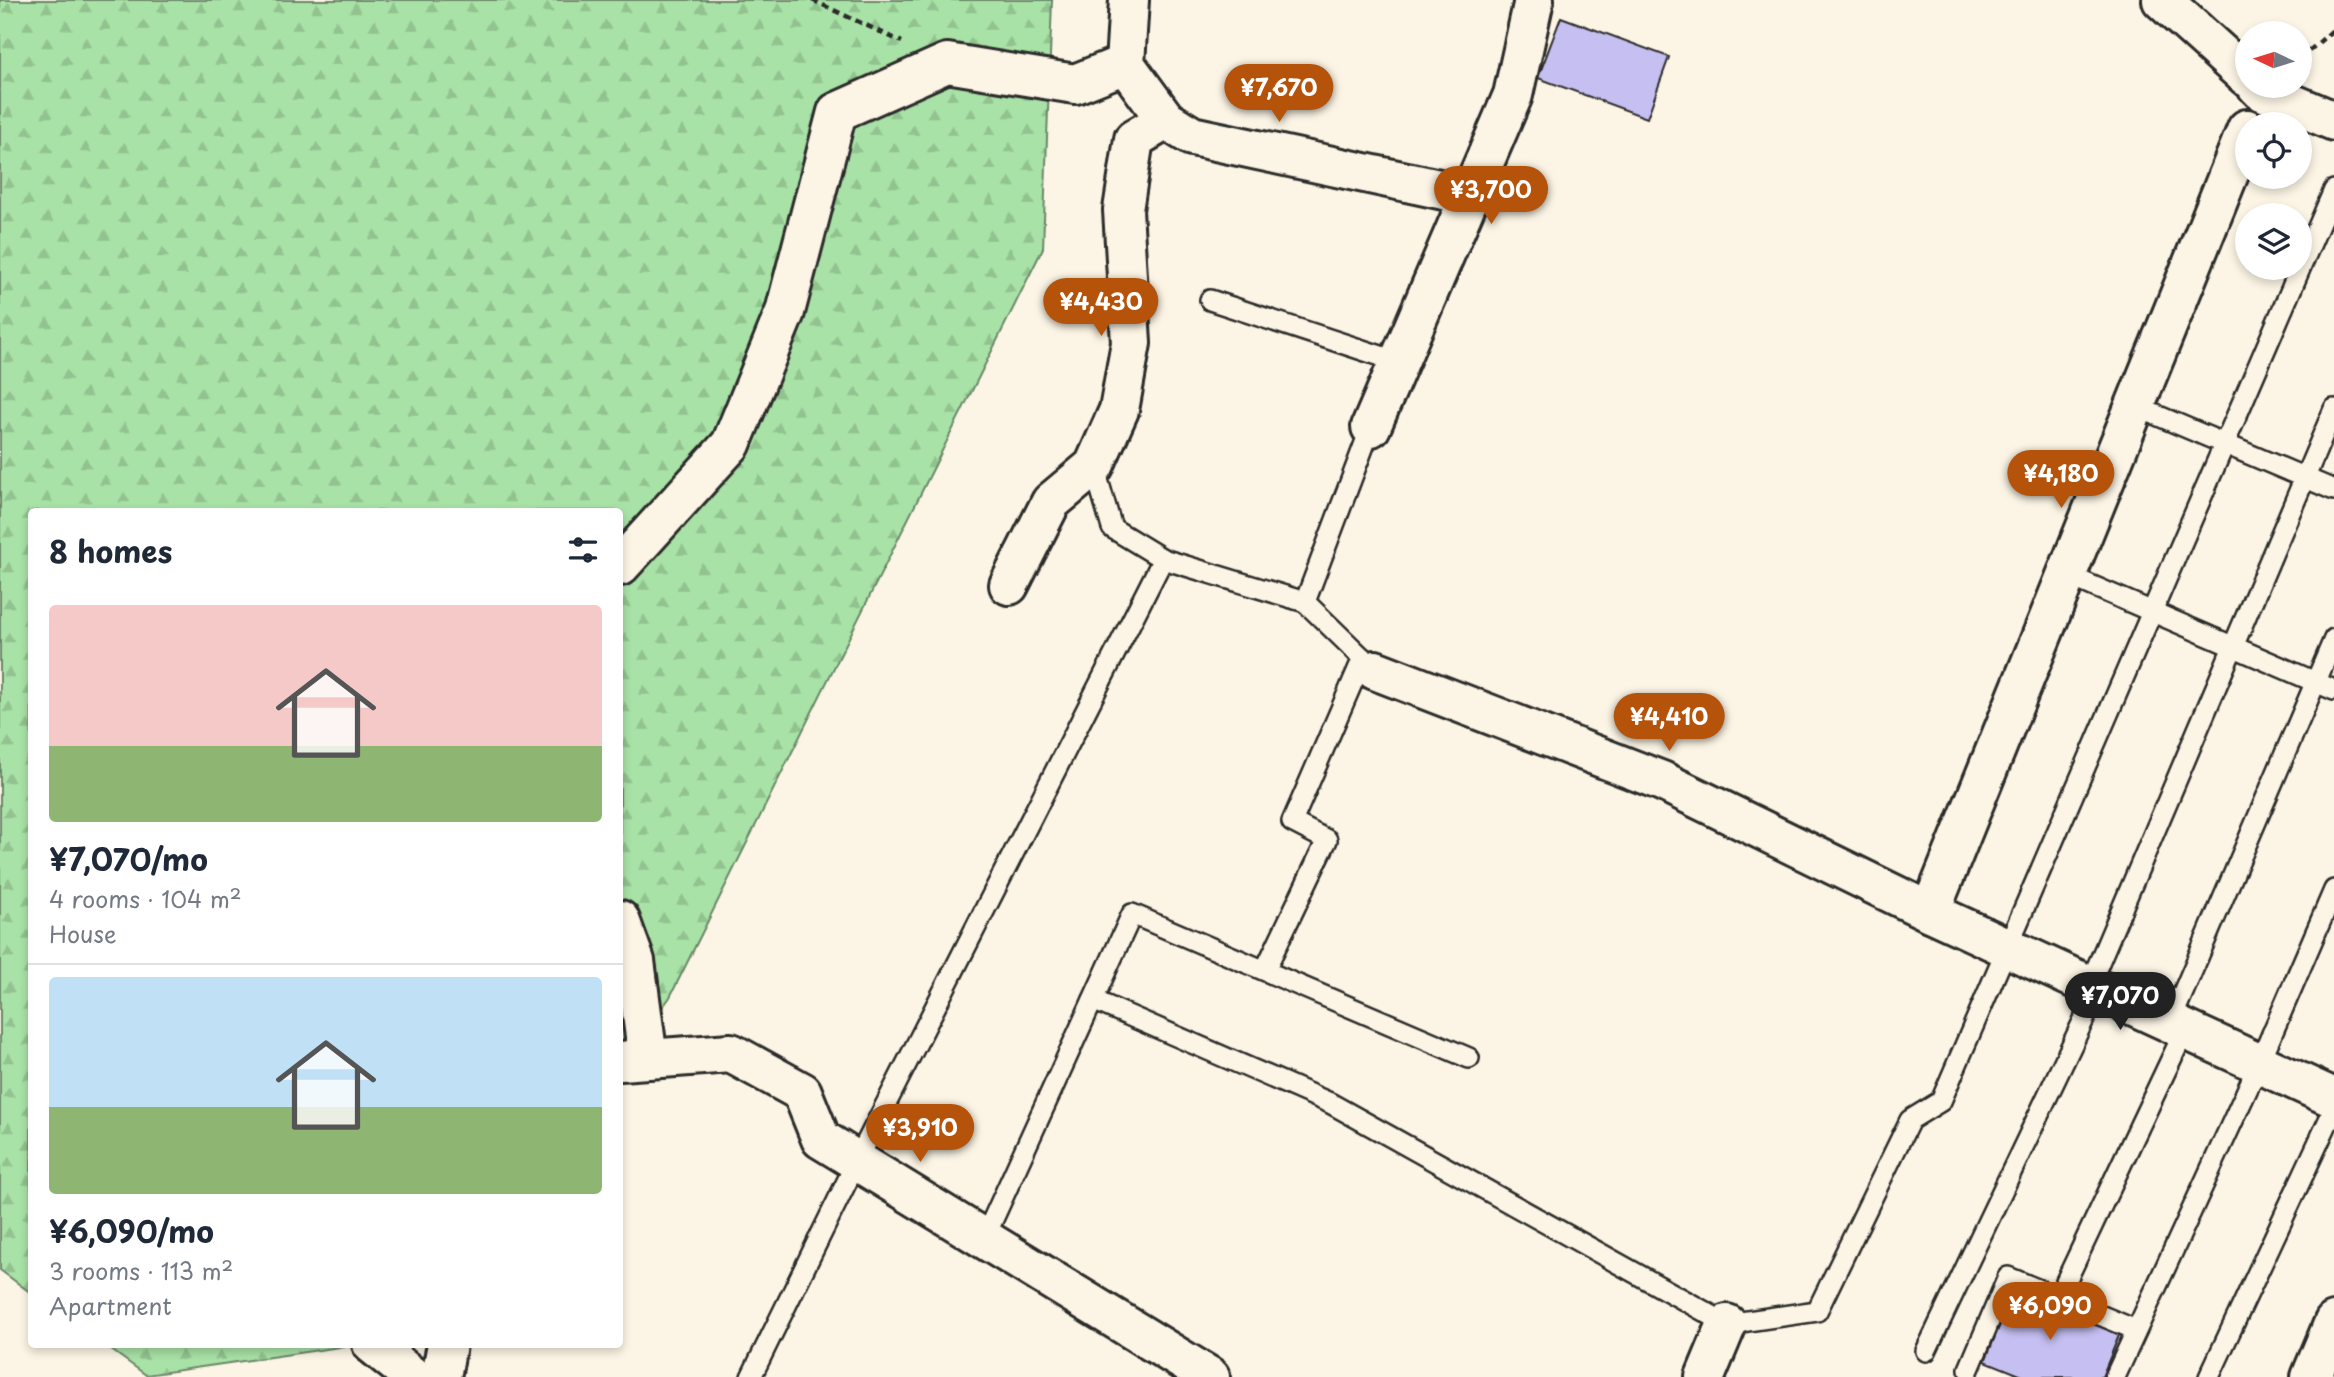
<!DOCTYPE html>
<meta charset="utf-8">
<style>
:root{--surface:#fff;--page:#f2f2f3;--text:#1f2937;--muted:#747a83;--line:#e0e1e3;--accent:#b45309}
body{margin:0;font-family:"Playpen Sans",sans-serif;background:var(--page);color:var(--text);height:100vh;display:flex;flex-direction:column;font-size:26px;white-space:nowrap}
*{box-sizing:border-box;margin:0}
p{font-size:23px;color:var(--muted)}
.icon{flex:none;width:38px;height:38px;fill:none;stroke:currentColor;stroke-width:2;stroke-linecap:round;stroke-linejoin:round}
.map{position:relative;flex:1;overflow:hidden}
.side{position:absolute;left:28px;top:508px;width:595px;height:840px;display:flex;flex-direction:column;background:var(--surface);border-radius:7px;box-shadow:0 4px 10px #0003}
.side>*{flex:none}
.needle{width:46px;rotate:274deg}
.buttons{position:absolute;left:2235px;top:21px;display:grid;gap:14px}
.buttons a{display:grid;place-items:center;width:77px;height:77px;border-radius:50%;background:var(--surface);box-shadow:0 4px 10px #0003;font-size:35px}
.price{position:absolute;translate:-50% -60px;padding:0 16px;border-radius:24px;background:var(--accent);color:#fff;font-size:23px;line-height:46px;filter:drop-shadow(0 2px 4px #0008)}
.price::after{content:'';position:absolute;left:50%;top:42px;width:21px;height:16px;margin-left:-10px;background:inherit;clip-path:polygon(0 0,100% 0,50% 100%)}
.price.current{background:#222;color:#fff}
ul{padding:0;list-style:none}
li{display:grid;align-content:center;gap:14px;height:371px;padding:0 21px}
li+li{border-top:2px solid var(--line)}
li span{display:grid;place-items:center;height:217px;border-radius:7px;color:#555}
li>.icon{margin-inline-start:auto}
span .icon{width:126px;height:126px;fill:#fffc;stroke-width:1}
li b{font-size:30px}
h2{display:flex;justify-content:space-between;align-items:center;height:84px;padding:0 21px;font-size:30px}
.map>svg:first-child{display:block}
.forest{fill:url(#forest-firs);stroke:#6a8668;stroke-width:2}
.building{fill:#c6bff1;stroke:#2b2b2b;stroke-width:2}
.lines{fill:none;stroke-linecap:round;stroke-linejoin:round}
.lane-casing{stroke:#2b2b2b;stroke-width:24}
.street-casing{stroke:#2b2b2b;stroke-width:44}
.secondary-casing{stroke:#2b2b2b;stroke-width:44}
.path{stroke:#2b2b2b;stroke-width:4.5;stroke-dasharray:7 5;stroke-linecap:butt}
.lane{stroke:#fcf5e5;stroke-width:19}
.street{stroke:#fcf5e5;stroke-width:38}
.secondary{stroke:#fcf5e5;stroke-width:38}
</style>
<div class="map">
<svg width="2334" height="1377" viewBox="0 0 2334 1377">
<defs>
<pattern id="forest-firs" width="22" height="20" patternUnits="userSpaceOnUse" patternTransform="scale(1.75)"><rect width="22" height="20" fill="#a8e2a6"/><path d="M5 1l3.5 6h-7zM16 11l3.5 6h-7z" fill="#91c28f"/></pattern>
</defs>
<rect width="100%" height="100%" fill="#fcf5e5"/>
<filter id="ink" filterUnits="userSpaceOnUse"><feTurbulence type="fractalNoise" baseFrequency=".0143" numOctaves="2"/><feDisplacementMap in="SourceGraphic" scale="14" xChannelSelector="R" yChannelSelector="G"/><feConvolveMatrix kernelMatrix="1 2 1 2 8 2 1 2 1" color-interpolation-filters="sRGB"/></filter>
<g filter="url(#ink)">
<!-- forest -->
<g class="forest">
<path d="M 0,0 L 1052,0 L 1043,248 L 670,997 L 620,1067 L 620,511 L 32,511 L 31,1293 L 0,1270 Z"/>
<path d="M 103,1344 L 361,1344 L 146,1375 Z"/>
</g>
<!-- building -->
<g class="building">
<path d="M 1561,17 L 1669,57 L 1647,118 L 1538,78 Z"/>
<path d="M 2014,1290 L 2120,1333 L 2102,1377 L 2025,1377 L 1985,1361 Z"/>
</g>
<g class="lines">
<defs>
<g id="lane">
<path d="M 1210,300 L 1399,362"/>
<path d="M 2135,406 L 2334,490"/>
<path d="M 1094,466 L 1112,528 L 1163,559 L 1305,602 L 1375,670"/>
<path d="M 2067,575 L 2334,690"/>
<path d="M 1305,602 L 1371,427"/>
<path d="M 1265,970 L 1327,840 L 1292,822 L 1363,658"/>
<path d="M 2089,986 L 2334,409"/>
<path d="M 1093,1000 L 1330,1103 L 1727,1324 L 1817,1311 L 1910,1120 L 1941,1101 L 2334,190"/>
<path d="M 2170,1023 L 2334,639"/>
<path d="M 984,1239 L 1132,914 L 1469,1058"/>
<path d="M 2058,1298 L 2185,1030"/>
<path d="M 1926,1351 L 2098,990"/>
<path d="M 1969,1369 L 2008,1277 L 2136,1330"/>
<path d="M 751,1377 L 857,1161 L 1163,559"/>
<path d="M 2115,1377 L 2259,1064 L 2334,890"/>
<path d="M 2209,1377 L 2334,1109"/>
</g>
<g id="street">
<path d="M 1129,0 L 1125,64 L 1166,120 L 1192,136 L 1472,196"/>
<path d="M 1371,427 L 1513,95 L 1534,0"/>
<path d="M 620,566 L 731,444 L 785,312 L 837,112 L 947,63 L 1075,84 L 1125,64"/>
<path d="M 1009,585 L 1051,502 L 1094,466 L 1119,410 L 1131,343 L 1123,210 L 1134,139 L 1166,120"/>
<path d="M 1375,670 L 1662,781 L 1930,912 L 2334,1098"/>
<path d="M 1930,912 L 2247,129"/>
<path d="M 620,920 L 635,961 L 648,1059"/>
<path d="M 620,1061 L 731,1053 L 802,1092 L 821,1139 L 1210,1377"/>
<path d="M 372,1344 L 413,1377"/>
<path d="M 441,1377 L 447,1344"/>
<path d="M 1705,1377 L 1727,1324"/>
<path d="M 2311,1377 L 2334,1322"/>
</g>
<g id="secondary">
<path d="M 2162,0 L 2247,77"/>
<path d="M 2257,86 L 2262,91 L 2334,121"/>
</g>
</defs>
<!-- lane casing -->
<use href="#lane" class="lane-casing"/>
<!-- street casing -->
<use href="#street" class="street-casing"/>
<!-- secondary casing -->
<use href="#secondary" class="secondary-casing"/>
<!-- path -->
<g class="path">
<path d="M 812,0 L 902,42"/>
<path d="M 2300,59 L 2334,29"/>
</g>
<!-- lane -->
<use href="#lane" class="lane"/>
<!-- street -->
<use href="#street" class="street"/>
<!-- secondary -->
<use href="#secondary" class="secondary"/>
</g>
</g>
</svg>
<div class="buttons">
<a><svg class="needle" viewBox="-14 -14 28 28"><path d="M0-13l5 13h-10z" fill="#e53935"/><path d="M0 13l5-13h-10z" fill="#747a83"/></svg></a>
<a><svg class="icon" aria-label="locate" viewBox="0 0 24 24"><circle cx="12" cy="12" r="6"/><path d="M12 2v4M12 18v4M2 12h4M18 12h4"/></svg></a>
<a><svg class="icon" aria-label="layers" viewBox="0 0 24 24"><path d="M12 4l9 5-9 5-9-5zM3 14l9 5 9-5"/></svg></a>
</div>
<b class="price" style="left:1279px;top:124px">¥7,670</b>
<b class="price" style="left:1491px;top:226px">¥3,700</b>
<b class="price" style="left:1101px;top:338px">¥4,430</b>
<b class="price" style="left:2061px;top:510px">¥4,180</b>
<b class="price" style="left:1669px;top:753px">¥4,410</b>
<b class="price current" style="left:2120px;top:1032px">¥7,070</b>
<b class="price" style="left:920px;top:1164px">¥3,910</b>
<b class="price" style="left:2050px;top:1342px">¥6,090</b>
<section class="side">
<h2>8 homes<svg class="icon" aria-label="filters" viewBox="0 0 24 24"><path d="M4 7h16M4 17h16"/><circle cx="9" cy="7" r="2"/><circle cx="15" cy="17" r="2"/></svg></h2>
<ul>
<li><span style="background:linear-gradient(#f6c9c9 65%,#8fb573 0)"><svg class="icon" aria-label="home" viewBox="0 0 24 24"><path d="M3 11l9-7 9 7M6 9v11h12V9"/></svg></span><div><b>¥7,070/mo</b><p>4 rooms · 104 m²</p><p>House</p></div></li>
<li><span style="background:linear-gradient(#bfe0f5 60%,#8fb573 0)"><svg class="icon" aria-label="home" viewBox="0 0 24 24"><path d="M3 11l9-7 9 7M6 9v11h12V9"/></svg></span><div><b>¥6,090/mo</b><p>3 rooms · 113 m²</p><p>Apartment</p></div></li>
</ul>
</section>
</div>
